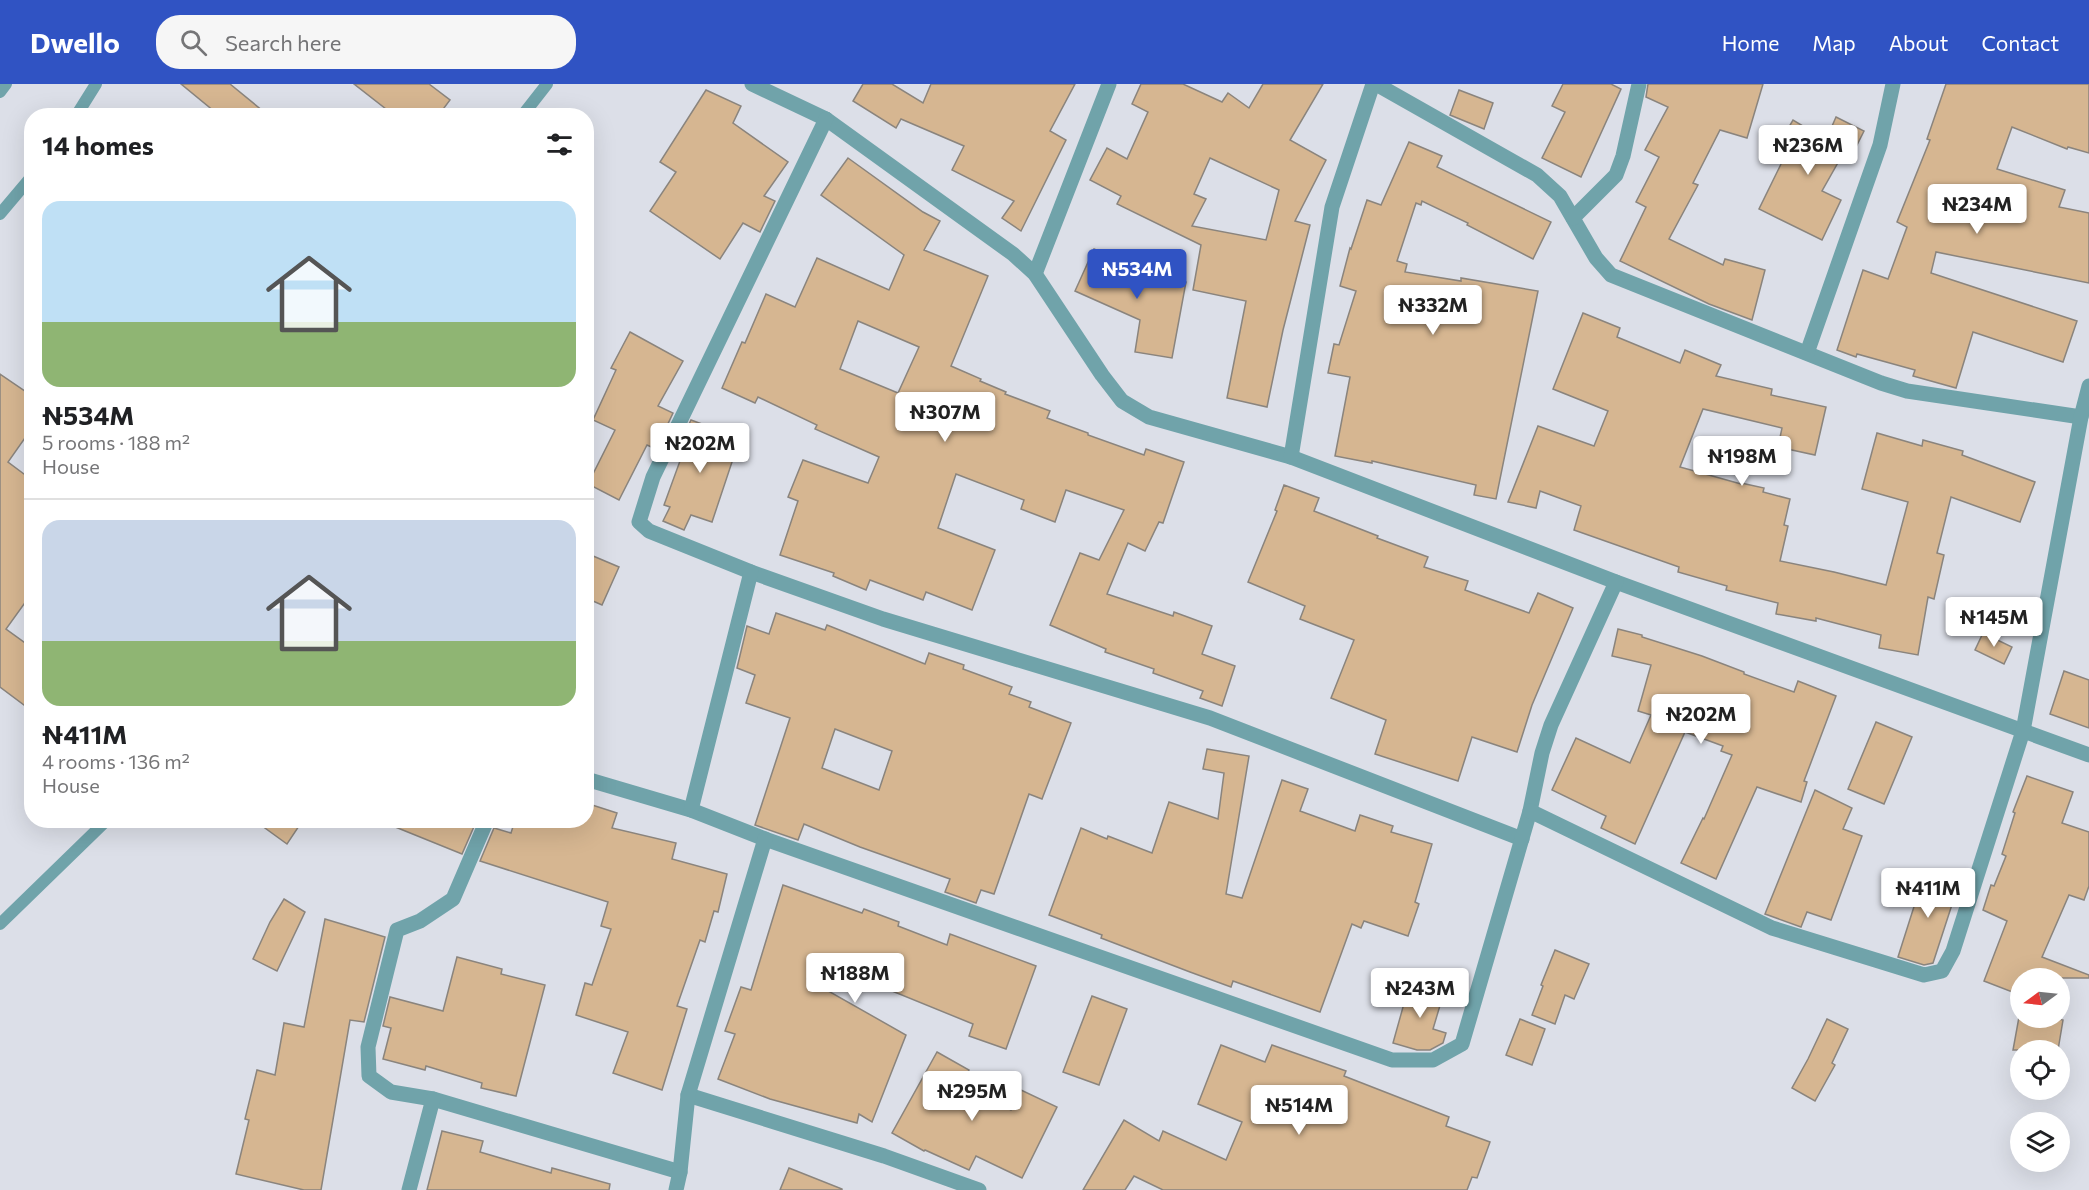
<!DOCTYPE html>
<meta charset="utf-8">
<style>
:root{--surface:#fff;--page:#f6f6f6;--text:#202124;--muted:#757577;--line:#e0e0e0;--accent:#3053c3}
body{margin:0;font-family:Commissioner,sans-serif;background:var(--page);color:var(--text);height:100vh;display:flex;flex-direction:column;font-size:22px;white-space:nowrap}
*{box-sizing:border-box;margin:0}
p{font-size:20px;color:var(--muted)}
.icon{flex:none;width:33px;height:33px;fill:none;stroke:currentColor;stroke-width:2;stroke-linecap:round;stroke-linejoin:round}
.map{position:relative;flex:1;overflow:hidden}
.panel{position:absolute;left:24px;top:24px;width:570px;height:720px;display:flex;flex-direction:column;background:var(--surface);border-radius:24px;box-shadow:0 6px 24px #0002}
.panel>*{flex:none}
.needle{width:39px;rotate:255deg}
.buttons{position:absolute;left:2010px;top:884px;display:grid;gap:12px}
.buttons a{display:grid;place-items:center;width:60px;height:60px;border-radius:50%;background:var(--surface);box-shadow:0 6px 24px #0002;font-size:30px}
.price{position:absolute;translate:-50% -51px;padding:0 14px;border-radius:6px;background:#fff;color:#222;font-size:20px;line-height:39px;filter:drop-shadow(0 2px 3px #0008)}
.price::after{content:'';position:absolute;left:50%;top:36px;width:18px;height:14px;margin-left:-9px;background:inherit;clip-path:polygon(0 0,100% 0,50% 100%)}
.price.current{background:var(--accent);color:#fff}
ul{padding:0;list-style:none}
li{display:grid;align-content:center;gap:12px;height:318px;padding:0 18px}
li+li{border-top:2px solid var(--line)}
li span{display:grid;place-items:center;height:186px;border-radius:18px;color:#555}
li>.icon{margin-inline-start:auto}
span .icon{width:108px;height:108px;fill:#fffc;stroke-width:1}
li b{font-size:26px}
h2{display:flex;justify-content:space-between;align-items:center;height:72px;padding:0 18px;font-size:26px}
header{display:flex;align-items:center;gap:36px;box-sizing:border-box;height:84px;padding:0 30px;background:var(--accent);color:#fff}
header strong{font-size:28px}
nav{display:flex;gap:33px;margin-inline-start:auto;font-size:21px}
.search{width:420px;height:54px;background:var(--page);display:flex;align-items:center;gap:15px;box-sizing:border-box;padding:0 21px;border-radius:24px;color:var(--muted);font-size:22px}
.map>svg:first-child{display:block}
.building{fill:#d6b691;stroke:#8a847d;stroke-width:1.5;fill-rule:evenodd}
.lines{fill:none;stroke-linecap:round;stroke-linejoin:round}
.lane{stroke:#70a3aa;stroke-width:12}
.street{stroke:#70a3aa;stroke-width:15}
</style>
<header>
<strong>Dwello</strong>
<div class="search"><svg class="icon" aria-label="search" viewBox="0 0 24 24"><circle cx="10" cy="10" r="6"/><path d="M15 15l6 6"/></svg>Search here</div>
<nav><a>Home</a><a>Map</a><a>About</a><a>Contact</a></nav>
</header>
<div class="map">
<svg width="2089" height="1106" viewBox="0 0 2089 1106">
<rect width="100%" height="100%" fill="#dcdfe8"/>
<!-- building -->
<g class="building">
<path d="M 181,0 L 230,0 L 269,32 L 220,32 Z"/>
<path d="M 354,0 L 429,0 L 450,16 L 438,32 L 395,32 Z"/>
<path d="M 863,0 L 892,0 L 923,19 L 931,0 L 1075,0 L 1050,47 L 1066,56 L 1021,147 L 1002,134 L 1014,117 L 952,86 L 964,62 L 901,35 L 896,44 L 853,17 Z"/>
<path d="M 1141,0 L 1183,0 L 1222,18 L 1228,9 L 1249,24 L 1263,0 L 1323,0 L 1290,56 L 1326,76 L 1295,137 L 1310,141 L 1283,246 L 1267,323 L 1227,314 L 1246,217 L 1193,206 L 1201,161 L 1117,120 L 1121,112 L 1090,96 L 1107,64 L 1127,75 L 1148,28 L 1132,20 ZM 1210,74 L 1279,106 L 1266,156 L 1192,142 L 1206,115 L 1194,110 Z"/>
<path d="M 1563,0 L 1611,0 L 1621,5 L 1581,93 L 1542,74 L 1565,28 L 1552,22 Z"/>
<path d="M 1648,0 L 1763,0 L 1747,54 L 1720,46 L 1693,99 L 1698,101 L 1669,155 L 1723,181 L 1725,175 L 1765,186 L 1752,236 L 1709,220 L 1620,177 L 1646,123 L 1636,118 L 1659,73 L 1645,66 L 1668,23 L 1646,13 Z"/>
<path d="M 1946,0 L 2089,0 L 2089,69 L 2068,63 L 2067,65 L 2012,43 L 1997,85 L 2065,106 L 2059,123 L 2089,129 L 2089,199 L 1936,168 L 1931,189 L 2077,237 L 2063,278 L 1973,248 L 1956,304 L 1913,292 L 1915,286 L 1857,270 L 1856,273 L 1837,266 L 1863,186 L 1888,195 L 1907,143 L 1897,138 L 1930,56 L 1927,55 Z"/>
<path d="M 706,6 L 741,22 L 733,39 L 788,78 L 764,112 L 775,117 L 760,148 L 743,139 L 720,175 L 650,127 L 676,88 L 660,78 Z"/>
<path d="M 1459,6 L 1493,19 L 1484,45 L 1450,31 Z"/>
<path d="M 1836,33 L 1864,47 L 1855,65 L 1848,61 L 1822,107 L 1841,116 L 1822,156 L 1759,125 L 1782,78 L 1775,75 L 1775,67 L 1793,36 L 1826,56 Z"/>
<path d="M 1409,58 L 1442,72 L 1437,83 L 1551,138 L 1533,175 L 1467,141 L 1468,139 L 1422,117 L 1421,121 L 1416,119 L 1397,177 L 1407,180 L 1405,188 L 1461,197 L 1461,194 L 1538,207 L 1496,415 L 1474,411 L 1476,401 L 1372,377 L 1372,379 L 1335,372 L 1350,293 L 1328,289 L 1334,260 L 1339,261 L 1356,207 L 1340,202 L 1350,164 L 1351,165 L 1367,116 L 1381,121 Z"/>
<path d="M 848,74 L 923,128 L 940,137 L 924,166 L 988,192 L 951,282 L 981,295 L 980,297 L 1006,308 L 1005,310 L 1050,327 L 1047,334 L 1088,349 L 1088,351 L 1144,371 L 1146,365 L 1184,378 L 1163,439 L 1159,438 L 1145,467 L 1128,459 L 1107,510 L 1173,532 L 1174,528 L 1212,542 L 1202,570 L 1235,582 L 1222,622 L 1200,614 L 1203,607 L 1153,589 L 1154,585 L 1105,568 L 1106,565 L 1050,541 L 1080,469 L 1099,476 L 1124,426 L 1066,406 L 1055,438 L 1021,425 L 1024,416 L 956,390 L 938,444 L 995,466 L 972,526 L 926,508 L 923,516 L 870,496 L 866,506 L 833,492 L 834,489 L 780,471 L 798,417 L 788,413 L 803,376 L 868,399 L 879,373 L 815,345 L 817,341 L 758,313 L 755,319 L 722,304 L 742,258 L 745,259 L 766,210 L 795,223 L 817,174 L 889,206 L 904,171 L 821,111 ZM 858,237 L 919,263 L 898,309 L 840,285 Z"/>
<path d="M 1094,165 L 1157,193 L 1186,198 L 1172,274 L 1135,268 L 1140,236 L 1075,207 Z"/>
<path d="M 1583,229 L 1620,244 L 1617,253 L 1680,279 L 1685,266 L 1721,281 L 1716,292 L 1772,305 L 1771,311 L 1826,323 L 1815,371 L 1778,363 L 1782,344 L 1703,325 L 1680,383 L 1741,400 L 1741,399 L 1764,404 L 1763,408 L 1790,415 L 1784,441 L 1788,442 L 1780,477 L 1834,488 L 1886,501 L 1908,418 L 1862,405 L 1877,349 L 1922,362 L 1923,356 L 1963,367 L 1962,371 L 2035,398 L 2020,438 L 1951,413 L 1937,469 L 1944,471 L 1934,515 L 1928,513 L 1918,571 L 1879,564 L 1881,551 L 1816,534 L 1816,537 L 1776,530 L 1778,519 L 1726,506 L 1727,502 L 1678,488 L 1679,483 L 1574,446 L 1581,422 L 1540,407 L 1536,424 L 1508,418 L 1538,342 L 1594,362 L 1608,327 L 1553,305 Z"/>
<path d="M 630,248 L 683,277 L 658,322 L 673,329 L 656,365 L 647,361 L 619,416 L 588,400 L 615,346 L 593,336 L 616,286 L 611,284 Z"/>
<path d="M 0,290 L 32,312 L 32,344 L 8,378 L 32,396 L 32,509 L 6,545 L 32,564 L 32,627 L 0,603 Z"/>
<path d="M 691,336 L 740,354 L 712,438 L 691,431 L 684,446 L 663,437 L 670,423 L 664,421 L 680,377 L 673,374 Z"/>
<path d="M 1284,401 L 1319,414 L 1314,427 L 1378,452 L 1377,454 L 1428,473 L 1424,483 L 1468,497 L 1465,506 L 1529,529 L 1538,509 L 1573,524 L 1532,621 L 1517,668 L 1472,653 L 1458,697 L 1375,670 L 1386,636 L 1331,614 L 1354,556 L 1300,535 L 1305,522 L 1248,498 L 1277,427 L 1275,426 Z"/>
<path d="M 586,469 L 619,483 L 602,521 L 586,514 Z"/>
<path d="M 776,529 L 825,546 L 827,541 L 925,580 L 929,569 L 964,581 L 963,585 L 1012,603 L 1009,610 L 1031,618 L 1029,623 L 1071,639 L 1042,715 L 1029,710 L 994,810 L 981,806 L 976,819 L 945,808 L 950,795 L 860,763 L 804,740 L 798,756 L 755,741 L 790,634 L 746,619 L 755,591 L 737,584 L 747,542 L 769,550 ZM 835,645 L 892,667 L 879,706 L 822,684 Z"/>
<path d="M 1618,545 L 1642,551 L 1642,553 L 1702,572 L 1744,588 L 1744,590 L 1794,608 L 1798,597 L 1836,612 L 1804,697 L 1807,698 L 1801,718 L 1757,703 L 1716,795 L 1681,779 L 1703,734 L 1704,735 L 1732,671 L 1721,667 L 1723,662 L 1685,648 L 1635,760 L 1601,744 L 1606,732 L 1552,706 L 1576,654 L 1630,679 L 1651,631 L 1638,627 L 1651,581 L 1612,572 Z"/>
<path d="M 1983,549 L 2012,563 L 2004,580 L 1975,566 Z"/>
<path d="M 2064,587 L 2089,596 L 2089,644 L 2050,630 Z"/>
<path d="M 1876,638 L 1912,653 L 1884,720 L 1848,705 Z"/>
<path d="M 1207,665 L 1249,672 L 1226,810 L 1242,814 L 1282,696 L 1308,705 L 1300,727 L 1355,747 L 1360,731 L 1393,742 L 1391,748 L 1432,760 L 1415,818 L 1419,820 L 1408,852 L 1364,837 L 1361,844 L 1352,840 L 1320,928 L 1233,897 L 1231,903 L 1190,888 L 1101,854 L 1102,851 L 1049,831 L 1081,744 L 1107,755 L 1108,752 L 1152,769 L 1169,718 L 1218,735 L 1224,689 L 1203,685 Z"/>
<path d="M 2027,692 L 2073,708 L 2062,739 L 2089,748 L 2089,802 L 2084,816 L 2069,811 L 2042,873 L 2089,891 L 2089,894 L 2020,894 L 2020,911 L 1984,897 L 2007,837 L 1983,826 L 1991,801 L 1994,802 L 2006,772 L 2002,770 L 2015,729 L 2013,728 Z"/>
<path d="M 1815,706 L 1852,724 L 1843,745 L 1862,752 L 1831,836 L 1807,828 L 1801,843 L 1765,830 Z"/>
<path d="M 586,719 L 617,729 L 612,744 L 676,759 L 672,775 L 727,790 L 718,828 L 714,827 L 705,858 L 700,856 L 677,922 L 687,925 L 662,1006 L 613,989 L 628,948 L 576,931 L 585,899 L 592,901 L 611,845 L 601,842 L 608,818 L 480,777 L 494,744 L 511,749 L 515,736 L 586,736 Z"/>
<path d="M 254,736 L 303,736 L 287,760 Z"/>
<path d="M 378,736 L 472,736 L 476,738 L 462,770 Z"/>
<path d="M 1925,788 L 1959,799 L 1933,879 L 1924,881 L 1898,873 Z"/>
<path d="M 783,801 L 862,829 L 864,825 L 899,838 L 898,842 L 947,861 L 950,850 L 1036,882 L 1006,965 L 969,952 L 973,940 L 816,876 L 807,895 L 906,951 L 872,1038 L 859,1030 L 857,1039 L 770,1015 L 718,995 L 735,950 L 725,947 L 741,903 L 751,906 Z"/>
<path d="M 284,815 L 305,828 L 277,887 L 253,875 L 270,838 Z"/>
<path d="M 325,835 L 385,853 L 364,938 L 350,936 L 321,1106 L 304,1106 L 236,1090 L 249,1036 L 245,1035 L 257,986 L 275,991 L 284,939 L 304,943 Z"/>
<path d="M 1555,866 L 1589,880 L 1574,915 L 1565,911 L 1555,940 L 1532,931 L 1543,902 L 1541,901 Z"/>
<path d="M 457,873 L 502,885 L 501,890 L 545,901 L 516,1012 L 481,1004 L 482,999 L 426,982 L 425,986 L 383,975 L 391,944 L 383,942 L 390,913 L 443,927 Z"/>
<path d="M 1410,898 L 1444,908 L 1433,945 L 1446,949 L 1443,959 L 1430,966 L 1417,966 L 1393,959 Z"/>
<path d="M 1092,912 L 1127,925 L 1099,1001 L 1063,988 Z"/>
<path d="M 2019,933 L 2049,933 L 2063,936 L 2058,966 L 2013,966 Z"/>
<path d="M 1520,935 L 1545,945 L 1532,981 L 1506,971 Z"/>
<path d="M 1827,935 L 1848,945 L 1832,979 L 1835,981 L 1815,1017 L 1792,1004 L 1808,975 Z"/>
<path d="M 1221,961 L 1265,978 L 1272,961 L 1346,987 L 1344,992 L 1449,1033 L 1446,1042 L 1490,1058 L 1477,1094 L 1472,1093 L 1467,1106 L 1163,1106 L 1134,1092 L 1125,1106 L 1083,1106 L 1124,1036 L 1159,1057 L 1163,1047 L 1226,1076 L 1242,1038 L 1198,1020 Z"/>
<path d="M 937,968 L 969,986 L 960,1003 L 1011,1026 L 1021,1006 L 1057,1023 L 1022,1094 L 976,1072 L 969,1086 L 925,1066 L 924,1067 L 892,1049 Z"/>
<path d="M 442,1047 L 483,1057 L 480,1068 L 551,1089 L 552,1084 L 610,1100 L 609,1106 L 427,1106 Z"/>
<path d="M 789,1084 L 842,1105 L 842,1106 L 780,1106 Z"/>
</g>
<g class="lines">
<!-- lane -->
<g class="lane">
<path d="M 0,8 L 6,0"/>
<path d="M 76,32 L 96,0"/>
<path d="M 522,32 L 547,0"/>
<path d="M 0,130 L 32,92"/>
<path d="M 0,840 L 107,736"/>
</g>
<!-- street -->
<g class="street">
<path d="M 752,0 L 826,35 L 1013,170 L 1035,190 L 1102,291 L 1122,317 L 1149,333 L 1291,373 L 1616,498 L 2089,671"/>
<path d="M 1376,0 L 1537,91 L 1560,112 L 1596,174 L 1611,191 L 1881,299 L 1907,307 L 2081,333"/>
<path d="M 826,35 L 653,393 L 639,438 L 649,447 L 751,488 L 883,535 L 1210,634 L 1522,755"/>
<path d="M 1573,134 L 1616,91 L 1623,72 L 1639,0"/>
<path d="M 1035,190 L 1109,0"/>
<path d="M 1807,269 L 1880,61 L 1893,0"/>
<path d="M 1291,373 L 1332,123 L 1373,0"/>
<path d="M 586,695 L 691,726 L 765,755 L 1392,976 L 1433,976 L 1462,960 L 1530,727 L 1542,669 L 1551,641 L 1616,498"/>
<path d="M 691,726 L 751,488"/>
<path d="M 1530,727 L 1772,844 L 1924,891 L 1942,887 L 1953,867 L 2023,647 L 2081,333 L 2089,302"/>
<path d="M 487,736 L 453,815 L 420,837 L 397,846 L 368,963 L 369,992 L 391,1008 L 433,1015 L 680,1088"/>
<path d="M 688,1011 L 884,1072 L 979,1106"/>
<path d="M 409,1106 L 433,1015"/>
<path d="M 676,1106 L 680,1088 L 688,1011 L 765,755"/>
</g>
</g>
</svg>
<div class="buttons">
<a><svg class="needle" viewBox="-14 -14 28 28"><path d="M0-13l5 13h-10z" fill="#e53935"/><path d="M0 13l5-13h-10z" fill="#757577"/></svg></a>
<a><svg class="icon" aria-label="locate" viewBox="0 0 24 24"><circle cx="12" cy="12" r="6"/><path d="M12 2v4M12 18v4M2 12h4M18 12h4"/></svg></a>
<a><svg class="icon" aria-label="layers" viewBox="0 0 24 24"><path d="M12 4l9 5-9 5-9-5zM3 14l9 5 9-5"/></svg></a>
</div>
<b class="price" style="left:1808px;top:92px">₦236M</b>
<b class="price" style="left:1977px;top:151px">₦234M</b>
<b class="price current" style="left:1137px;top:216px">₦534M</b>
<b class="price" style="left:1433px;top:252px">₦332M</b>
<b class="price" style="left:945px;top:359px">₦307M</b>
<b class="price" style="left:700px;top:390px">₦202M</b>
<b class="price" style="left:1742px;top:403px">₦198M</b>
<b class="price" style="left:1994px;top:564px">₦145M</b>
<b class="price" style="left:1701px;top:661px">₦202M</b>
<b class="price" style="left:1928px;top:835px">₦411M</b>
<b class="price" style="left:855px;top:920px">₦188M</b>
<b class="price" style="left:1420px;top:935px">₦243M</b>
<b class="price" style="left:972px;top:1038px">₦295M</b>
<b class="price" style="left:1299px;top:1052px">₦514M</b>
<section class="panel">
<h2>14 homes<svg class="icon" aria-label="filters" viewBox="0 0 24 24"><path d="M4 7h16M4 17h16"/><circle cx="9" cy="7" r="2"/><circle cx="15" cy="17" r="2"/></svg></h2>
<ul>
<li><span style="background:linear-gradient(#bfe0f5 65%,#8fb573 0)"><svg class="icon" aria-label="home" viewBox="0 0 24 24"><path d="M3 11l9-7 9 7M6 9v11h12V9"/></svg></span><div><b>₦534M</b><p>5 rooms · 188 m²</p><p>House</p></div></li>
<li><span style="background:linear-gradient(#c9d6e8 65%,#8fb573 0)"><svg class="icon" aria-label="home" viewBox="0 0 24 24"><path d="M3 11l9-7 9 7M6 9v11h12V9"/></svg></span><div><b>₦411M</b><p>4 rooms · 136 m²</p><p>House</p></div></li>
</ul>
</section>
</div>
